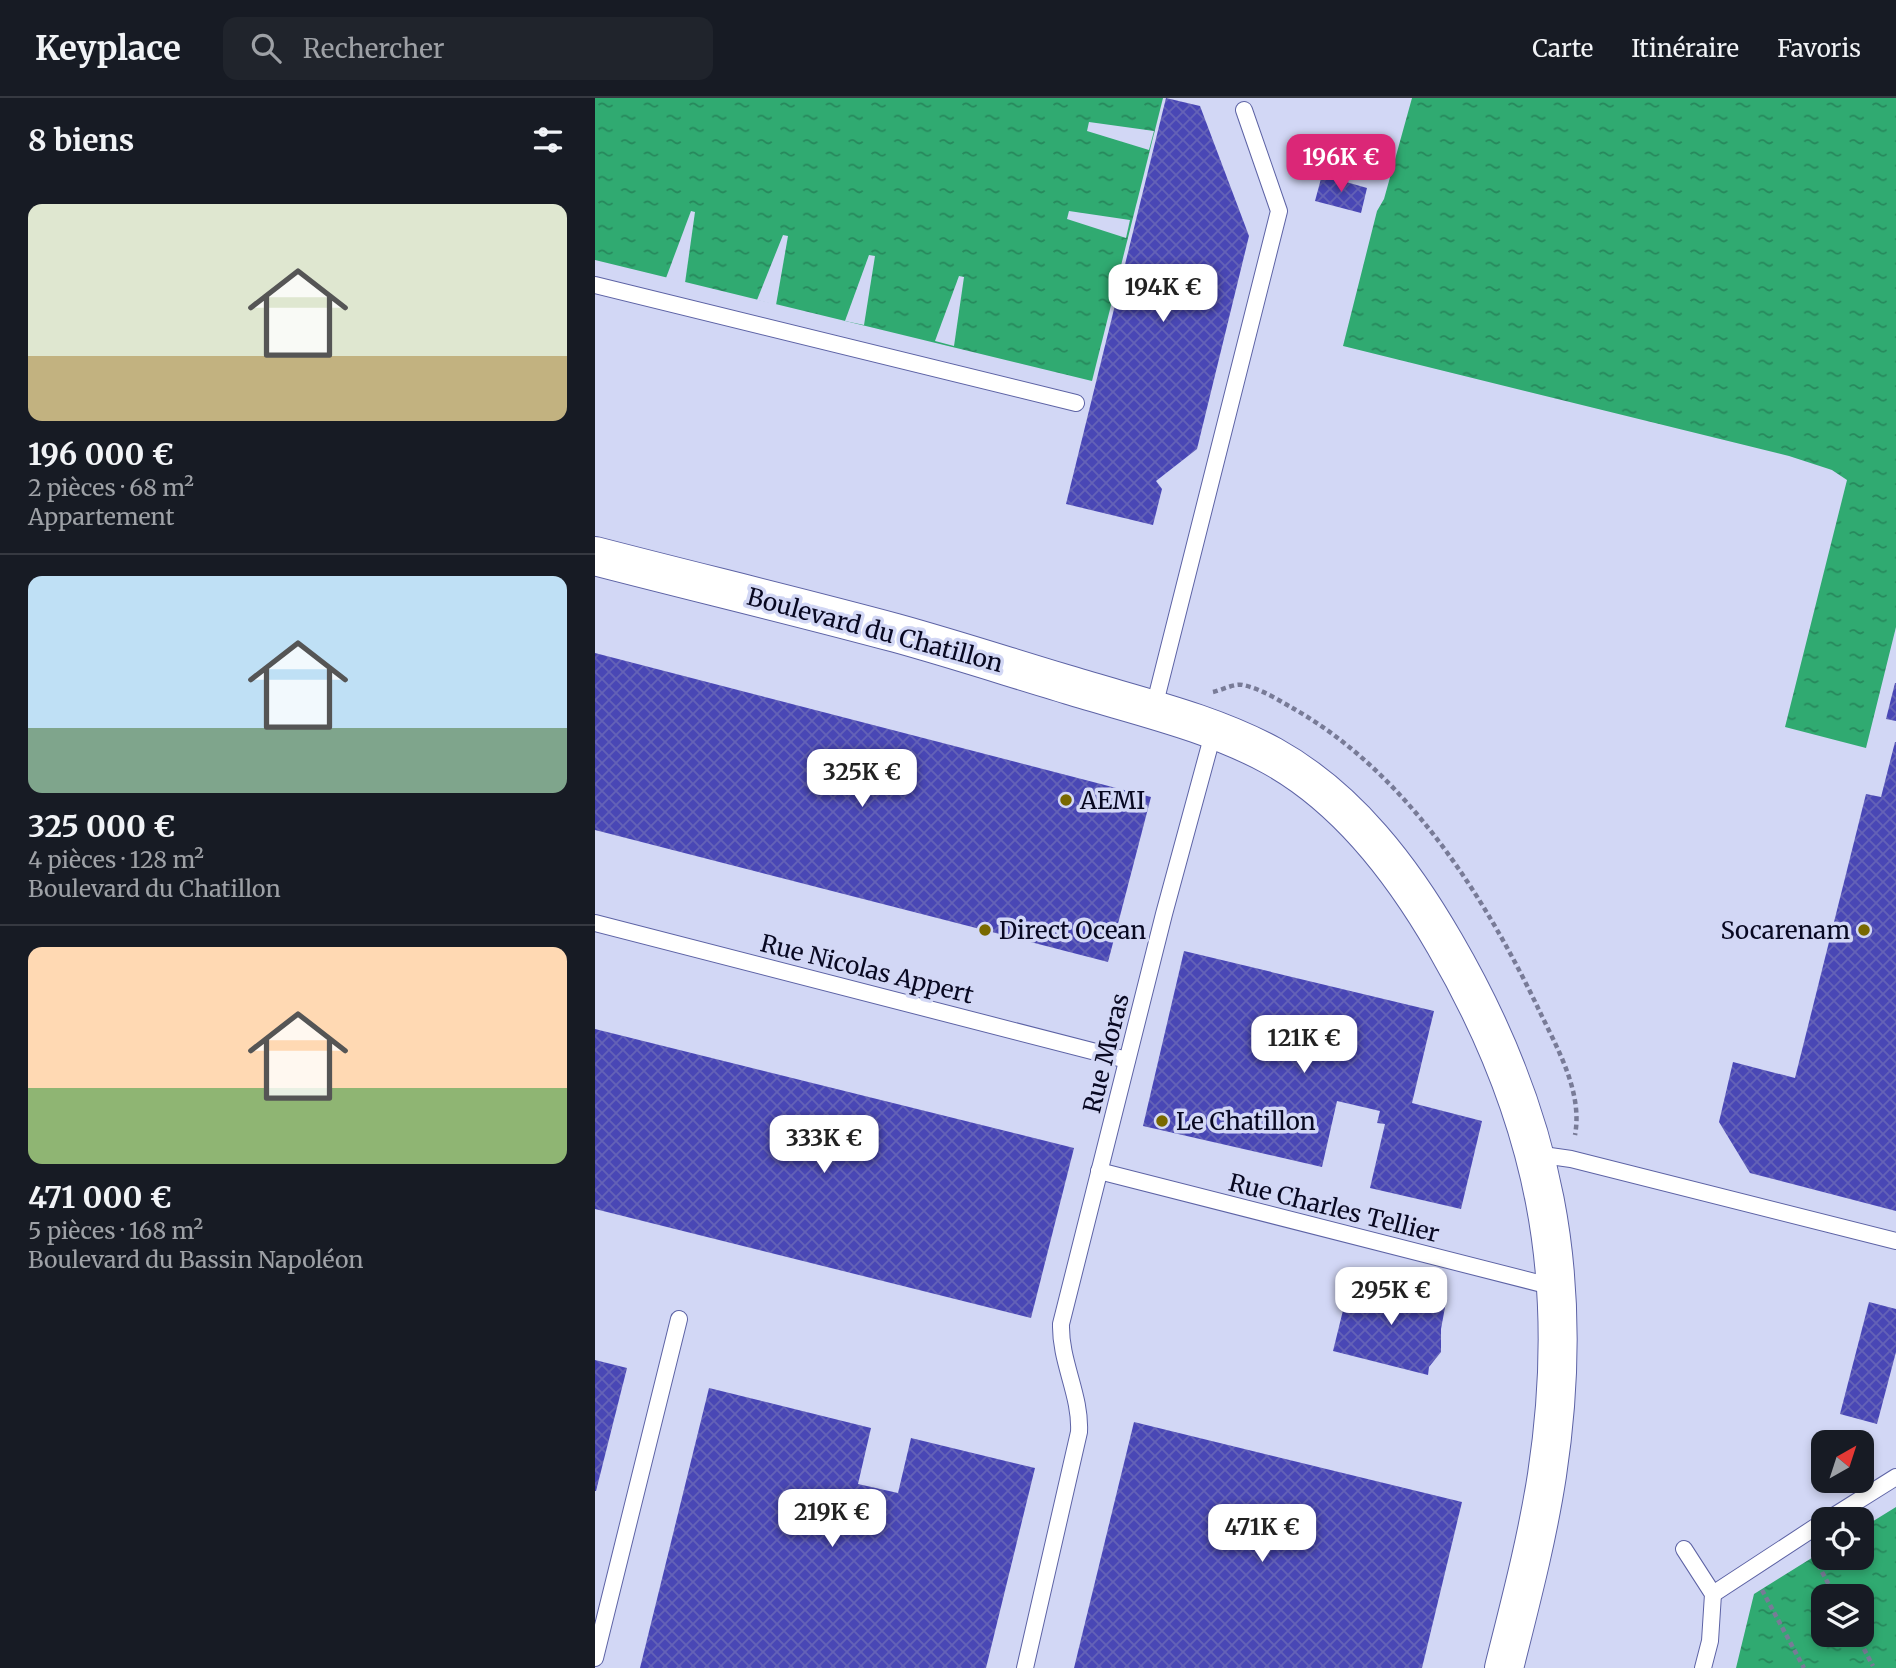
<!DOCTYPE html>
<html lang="fr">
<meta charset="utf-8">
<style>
:root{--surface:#171b24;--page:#20242c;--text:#f1f3f6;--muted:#9ea1a6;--line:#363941;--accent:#db2777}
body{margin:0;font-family:Merriweather,serif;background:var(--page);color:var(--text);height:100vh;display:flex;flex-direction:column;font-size:26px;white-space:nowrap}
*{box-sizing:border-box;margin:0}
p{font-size:23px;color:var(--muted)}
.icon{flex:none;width:38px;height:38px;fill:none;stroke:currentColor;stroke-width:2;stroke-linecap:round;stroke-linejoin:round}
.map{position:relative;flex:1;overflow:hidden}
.details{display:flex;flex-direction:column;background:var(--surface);width:595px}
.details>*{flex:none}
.needle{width:46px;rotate:39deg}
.controls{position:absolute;left:1216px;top:1332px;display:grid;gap:14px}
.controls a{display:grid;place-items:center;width:63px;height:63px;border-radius:14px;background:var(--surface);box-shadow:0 4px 10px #0003;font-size:35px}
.price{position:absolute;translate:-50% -60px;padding:0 16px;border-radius:14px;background:#fff;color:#222;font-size:23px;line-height:46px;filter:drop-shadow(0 2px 4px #0008)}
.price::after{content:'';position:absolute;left:50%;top:42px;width:21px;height:16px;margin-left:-10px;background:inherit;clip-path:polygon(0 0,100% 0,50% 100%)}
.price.selected{background:var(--accent);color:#fff}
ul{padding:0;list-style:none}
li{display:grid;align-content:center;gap:14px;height:371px;padding:0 28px}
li+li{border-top:2px solid var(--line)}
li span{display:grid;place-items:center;height:217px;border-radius:14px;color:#555}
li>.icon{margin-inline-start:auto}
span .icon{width:126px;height:126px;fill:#fffc;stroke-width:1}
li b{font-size:30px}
h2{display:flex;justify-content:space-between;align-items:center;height:84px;padding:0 28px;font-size:30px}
header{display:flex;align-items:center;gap:42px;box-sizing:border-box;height:98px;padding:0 35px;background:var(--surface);border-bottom:2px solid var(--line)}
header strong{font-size:33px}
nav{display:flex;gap:38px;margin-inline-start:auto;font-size:24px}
.search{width:490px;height:63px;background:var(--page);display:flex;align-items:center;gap:18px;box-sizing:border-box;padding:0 24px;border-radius:14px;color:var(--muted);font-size:26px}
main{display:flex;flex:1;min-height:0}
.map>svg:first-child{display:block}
.water{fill:url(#water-ripples);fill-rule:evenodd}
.pier{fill:#d2d7f5}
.building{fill:url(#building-cross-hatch)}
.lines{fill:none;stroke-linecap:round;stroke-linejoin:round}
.lane-casing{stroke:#5d63a5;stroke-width:18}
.primary-casing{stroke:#5d63a5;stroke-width:40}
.path{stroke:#787b97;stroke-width:4.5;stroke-dasharray:5 3.5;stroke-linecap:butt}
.lane{stroke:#fff;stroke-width:16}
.primary{stroke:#fff;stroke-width:38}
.poi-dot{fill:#786800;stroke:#d2d7f5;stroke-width:2.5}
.labels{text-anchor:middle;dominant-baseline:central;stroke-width:7;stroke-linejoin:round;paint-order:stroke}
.street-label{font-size:24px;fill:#080821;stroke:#d2d7f5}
.poi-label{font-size:24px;fill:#080821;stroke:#d2d7f5;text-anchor:start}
</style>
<header>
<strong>Keyplace</strong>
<div class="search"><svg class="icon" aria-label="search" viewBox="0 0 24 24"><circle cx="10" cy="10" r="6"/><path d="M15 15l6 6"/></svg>Rechercher</div>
<nav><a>Carte</a><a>Itinéraire</a><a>Favoris</a></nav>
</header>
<main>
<section class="details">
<h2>8 biens<svg class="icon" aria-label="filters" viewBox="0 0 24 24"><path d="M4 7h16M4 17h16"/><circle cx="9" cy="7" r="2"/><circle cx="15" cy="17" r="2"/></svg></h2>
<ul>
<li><span style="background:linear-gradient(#dfe7d0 70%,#c2b280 0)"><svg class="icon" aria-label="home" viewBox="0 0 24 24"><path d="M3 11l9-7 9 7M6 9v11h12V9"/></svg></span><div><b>196 000 €</b><p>2 pièces · 68 m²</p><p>Appartement</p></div></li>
<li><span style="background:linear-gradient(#bfe0f5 70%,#7fa58c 0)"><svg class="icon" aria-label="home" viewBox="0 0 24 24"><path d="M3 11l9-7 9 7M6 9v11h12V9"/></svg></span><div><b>325 000 €</b><p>4 pièces · 128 m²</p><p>Boulevard du Chatillon</p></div></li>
<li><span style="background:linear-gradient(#ffd9b3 65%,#8fb573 0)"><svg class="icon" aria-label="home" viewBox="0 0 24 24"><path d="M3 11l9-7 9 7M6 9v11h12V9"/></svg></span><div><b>471 000 €</b><p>5 pièces · 168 m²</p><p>Boulevard du Bassin Napoléon</p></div></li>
</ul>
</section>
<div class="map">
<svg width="1301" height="1570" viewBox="0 0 1301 1570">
<defs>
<pattern id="water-ripples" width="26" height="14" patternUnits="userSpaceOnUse" patternTransform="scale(1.75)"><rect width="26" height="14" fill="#30aa71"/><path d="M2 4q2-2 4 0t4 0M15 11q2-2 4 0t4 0" fill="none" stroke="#27885c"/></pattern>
<pattern id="building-cross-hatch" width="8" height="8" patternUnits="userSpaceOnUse" patternTransform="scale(1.75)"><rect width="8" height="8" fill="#4947b5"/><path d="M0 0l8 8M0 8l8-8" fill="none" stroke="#6462b7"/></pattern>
</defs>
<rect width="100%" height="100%" fill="#d2d7f5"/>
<!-- water -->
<g class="water">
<path d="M 0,0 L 568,0 L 497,283 L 0,162 Z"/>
<path d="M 817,0 L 1301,0 L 1301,529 L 1271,650 L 1190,629 L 1252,382 L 1237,372 L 1194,358 L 748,248 L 782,113 L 789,101 Z"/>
<path d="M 1301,1409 L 1301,1570 L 1141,1570 L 1159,1496 L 1228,1453 L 1228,1460 L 1267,1460 L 1267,1430 ZM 1267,1498 L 1267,1536 L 1228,1536 L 1228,1498 Z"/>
</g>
<!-- pier -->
<g class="pier">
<path d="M 494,24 L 559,33 L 554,52 L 492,33 Z"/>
<path d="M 96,113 L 100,114 L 90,185 L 71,180 Z"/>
<path d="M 474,113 L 535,122 L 531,140 L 472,121 Z"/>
<path d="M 188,137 L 193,138 L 181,207 L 162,202 Z"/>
<path d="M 274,157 L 280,158 L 269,227 L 250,223 Z"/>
<path d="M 364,178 L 369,179 L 359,248 L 340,243 Z"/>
</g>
<!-- building -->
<g class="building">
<path d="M 571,0 L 605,8 L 654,138 L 602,351 L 561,383 L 567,391 L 558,427 L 471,406 Z"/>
<path d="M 727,77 L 772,90 L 766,115 L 720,103 Z"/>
<path d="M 0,555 L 556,699 L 513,864 L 0,732 Z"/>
<path d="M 1300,585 L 1301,585 L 1301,623 L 1291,621 Z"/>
<path d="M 1300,644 L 1301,644 L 1301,1113 L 1155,1075 L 1124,1024 L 1138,964 L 1200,980 L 1271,696 L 1286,699 Z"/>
<path d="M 589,853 L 839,913 L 817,1005 L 887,1023 L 866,1111 L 775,1090 L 790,1026 L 782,1025 L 785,1013 L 742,1003 L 727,1069 L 548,1028 Z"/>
<path d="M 0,931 L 479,1050 L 436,1220 L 0,1111 Z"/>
<path d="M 756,1180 L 851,1204 L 846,1231 L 846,1254 L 834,1269 L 833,1277 L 738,1253 Z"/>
<path d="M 1274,1204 L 1301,1211 L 1301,1254 L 1282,1326 L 1245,1316 Z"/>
<path d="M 0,1262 L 32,1270 L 1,1393 L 0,1393 Z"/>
<path d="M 114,1290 L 276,1330 L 263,1386 L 303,1395 L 316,1340 L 440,1370 L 391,1570 L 45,1570 Z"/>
<path d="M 539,1324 L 867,1404 L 827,1570 L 479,1570 Z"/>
</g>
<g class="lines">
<defs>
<g id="lane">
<path d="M 0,187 L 481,305"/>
<path d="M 558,613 L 684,113 L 649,12"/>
<path d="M 0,825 L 532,962"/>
<path d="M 941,1056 L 976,1061 L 1301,1143"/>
<path d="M 504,1073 L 959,1189"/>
<path d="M 1234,1421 L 1301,1379"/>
<path d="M 1089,1451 L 1118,1496 L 1115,1543 L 1108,1570"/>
<path d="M 1118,1496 L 1228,1424"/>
<path d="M 0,1560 L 84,1221"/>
<path d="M 430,1570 L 484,1334 C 486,1297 465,1264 466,1226 L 569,816 L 619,632"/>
</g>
<path id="primary" d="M 0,458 C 100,484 201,508 301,535 C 359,551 417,570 474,587 C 542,608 615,624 677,658 C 753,700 808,773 850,846 C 950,1018 982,1180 952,1377 C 942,1442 925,1506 909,1570"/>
</defs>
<!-- lane casing -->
<use href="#lane" class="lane-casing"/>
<!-- primary casing -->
<use href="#primary" class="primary-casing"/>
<!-- path -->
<g class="path">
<path d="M 618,594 C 627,592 640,585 648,587 C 667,591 685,603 701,612 C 813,677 890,799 944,912 C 962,950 988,994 980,1037"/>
<path d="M 1219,1459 L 1240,1498"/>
<path d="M 1167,1492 L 1209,1570"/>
<path d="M 1261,1536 L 1278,1568"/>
</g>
<!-- lane -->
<use href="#lane" class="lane"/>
<!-- primary -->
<use href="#primary" class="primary"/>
</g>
<!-- markers -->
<g class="poi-dot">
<circle cx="471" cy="702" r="7"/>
<circle cx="390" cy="832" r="7"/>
<circle cx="1269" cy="832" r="7"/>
<circle cx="567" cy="1023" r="7"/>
</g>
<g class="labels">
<!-- street labels -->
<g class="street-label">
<text transform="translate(280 532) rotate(15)">Boulevard du Chatillon</text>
<text transform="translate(272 871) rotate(14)">Rue Nicolas Appert</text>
<text transform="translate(511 955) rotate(-76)">Rue Moras</text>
<text transform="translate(739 1110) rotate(14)">Rue Charles Tellier</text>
</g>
<!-- poi labels -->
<g class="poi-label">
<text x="485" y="702">AEMI</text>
<text x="404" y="832">Direct Ocean</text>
<text x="1255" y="832" text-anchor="end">Socarenam</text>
<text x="581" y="1023">Le Chatillon</text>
</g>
</g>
</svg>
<div class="controls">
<a><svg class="needle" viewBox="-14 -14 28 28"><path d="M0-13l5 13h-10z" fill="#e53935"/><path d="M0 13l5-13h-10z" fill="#9ea1a6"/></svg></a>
<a><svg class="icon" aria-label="locate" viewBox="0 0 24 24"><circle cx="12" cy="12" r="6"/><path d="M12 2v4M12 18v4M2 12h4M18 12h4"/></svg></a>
<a><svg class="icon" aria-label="layers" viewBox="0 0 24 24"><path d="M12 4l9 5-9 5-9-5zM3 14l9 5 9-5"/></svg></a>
</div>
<b class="price selected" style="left:746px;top:96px">196K €</b>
<b class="price" style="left:568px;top:226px">194K €</b>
<b class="price" style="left:267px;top:711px">325K €</b>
<b class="price" style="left:709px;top:977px">121K €</b>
<b class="price" style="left:229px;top:1077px">333K €</b>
<b class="price" style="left:796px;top:1229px">295K €</b>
<b class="price" style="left:237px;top:1451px">219K €</b>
<b class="price" style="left:667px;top:1466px">471K €</b>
</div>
</main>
